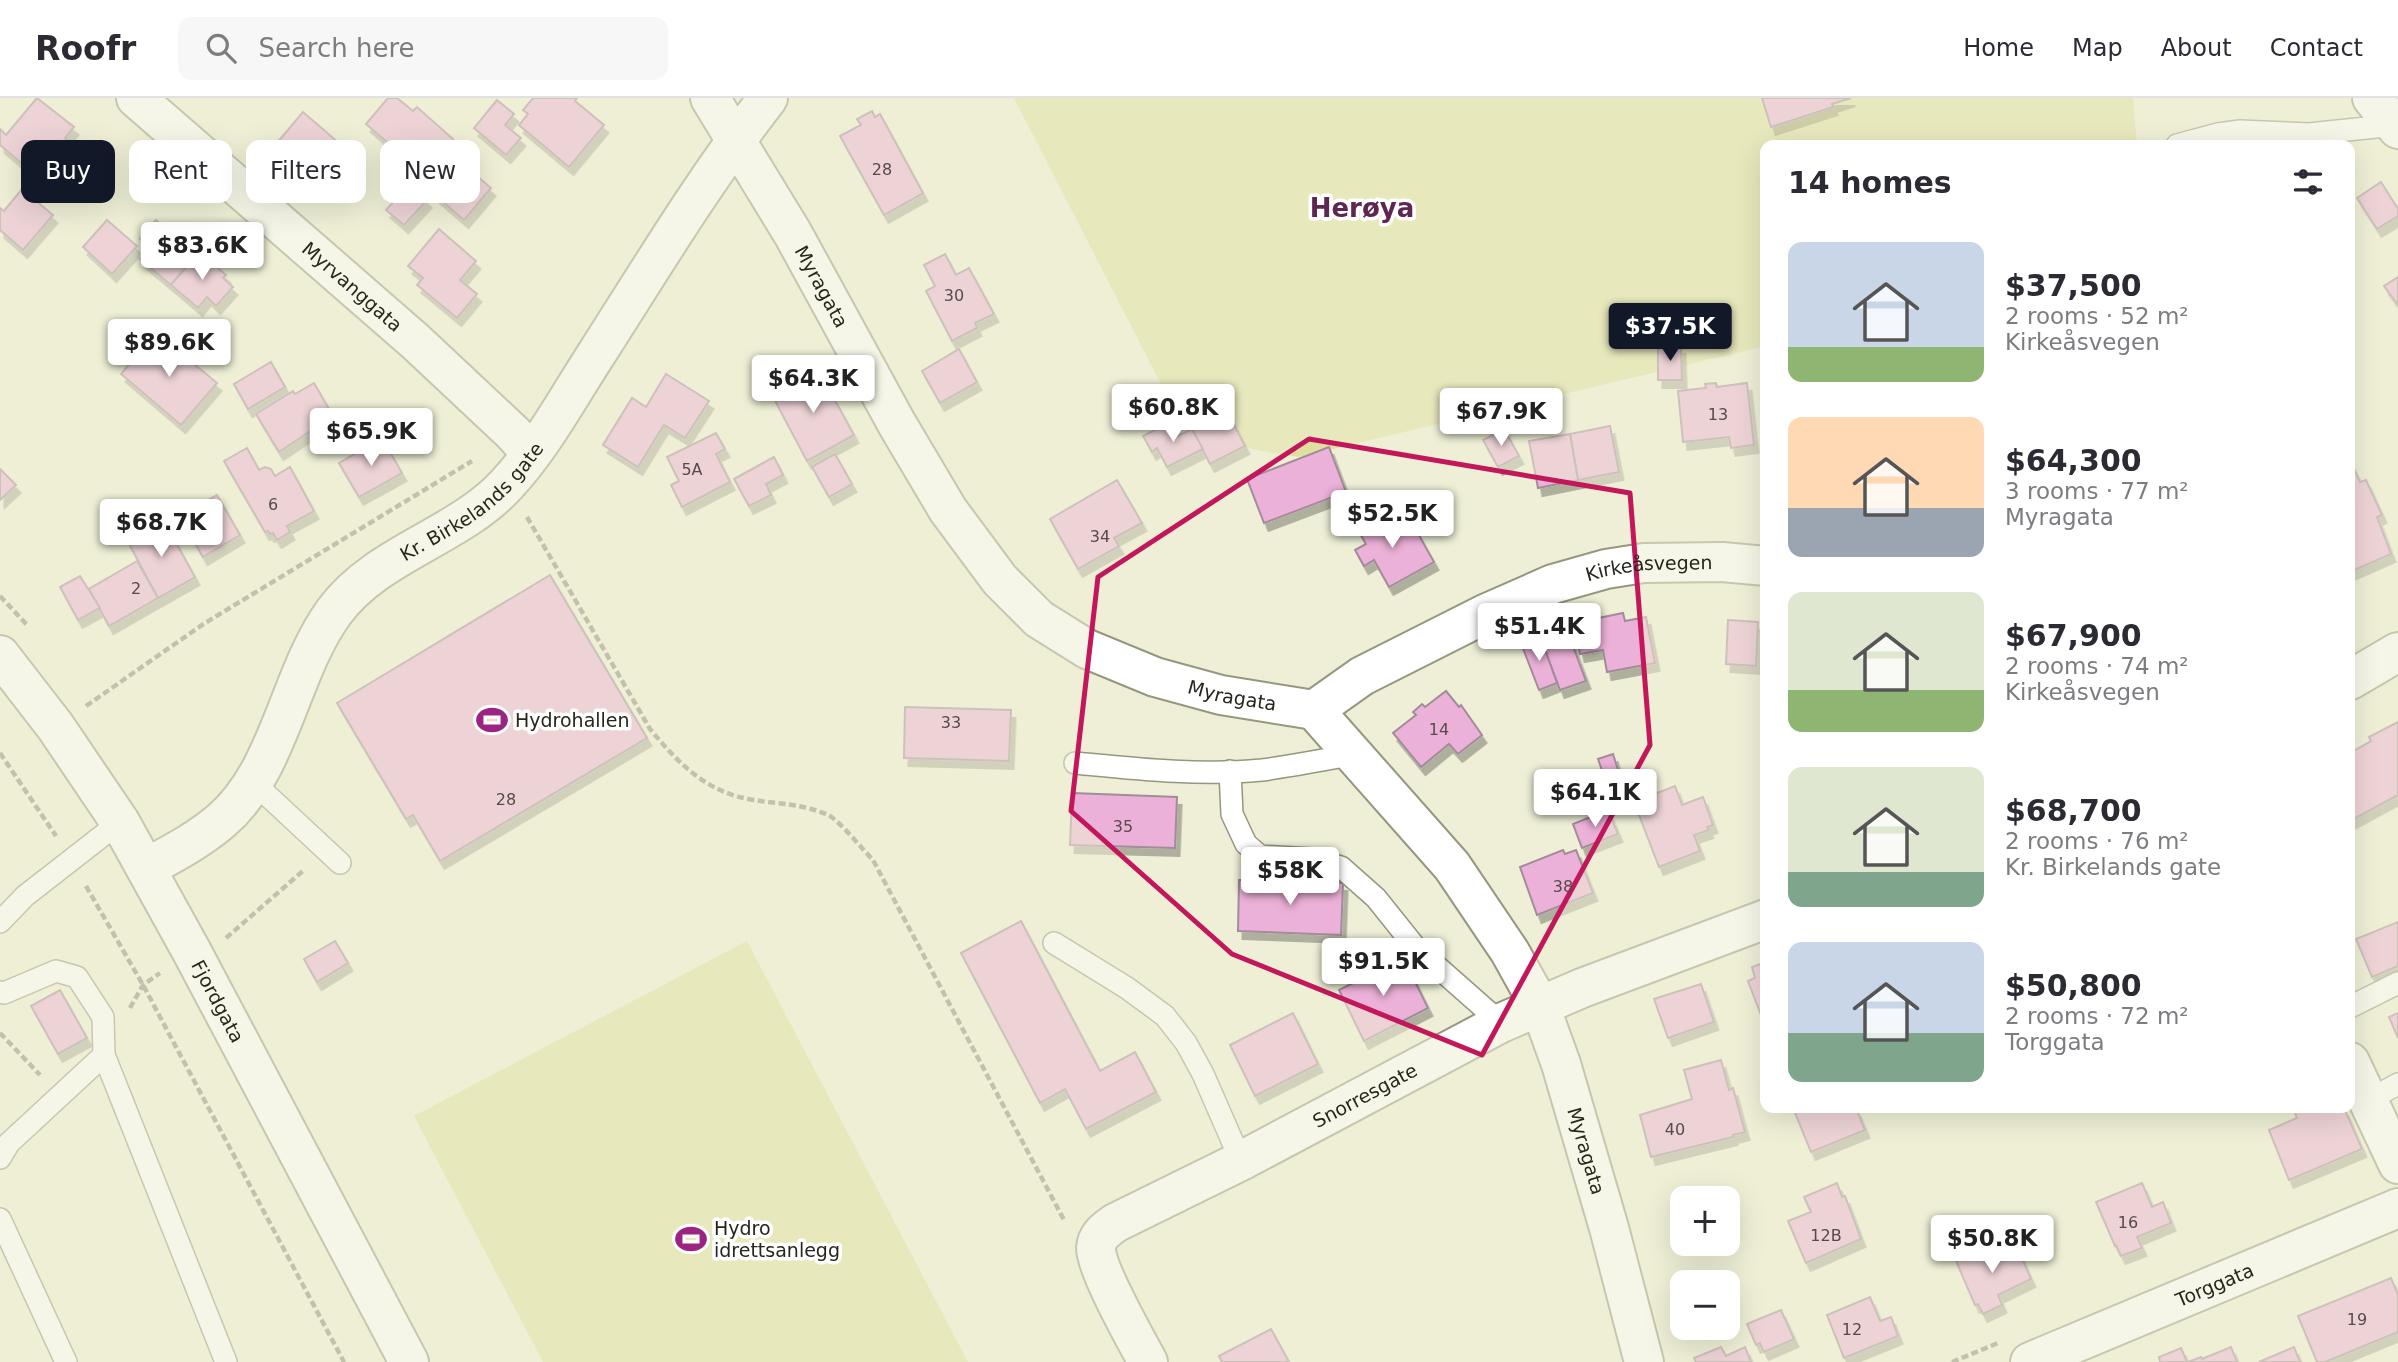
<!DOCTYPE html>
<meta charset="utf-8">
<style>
:root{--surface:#fff;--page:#f7f7f7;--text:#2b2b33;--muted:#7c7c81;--line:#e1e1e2;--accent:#111827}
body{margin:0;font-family:"DejaVu Sans",sans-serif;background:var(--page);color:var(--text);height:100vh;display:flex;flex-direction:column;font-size:26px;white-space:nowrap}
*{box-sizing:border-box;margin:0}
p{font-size:23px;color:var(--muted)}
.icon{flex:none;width:38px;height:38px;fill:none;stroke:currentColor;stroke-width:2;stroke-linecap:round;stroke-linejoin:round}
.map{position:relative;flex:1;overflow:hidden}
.sheet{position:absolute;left:1760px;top:42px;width:595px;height:973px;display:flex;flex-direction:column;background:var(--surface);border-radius:14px;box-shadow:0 7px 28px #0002}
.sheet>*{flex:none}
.hud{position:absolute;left:21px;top:42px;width:665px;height:63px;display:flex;gap:14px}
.tools{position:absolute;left:1670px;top:1088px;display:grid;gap:14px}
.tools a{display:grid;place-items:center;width:70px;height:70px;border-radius:14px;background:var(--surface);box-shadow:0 7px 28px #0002;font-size:35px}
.price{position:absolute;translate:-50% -60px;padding:0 16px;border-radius:7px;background:#fff;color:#222;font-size:23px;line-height:46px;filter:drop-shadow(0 2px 4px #0008)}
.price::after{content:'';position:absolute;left:50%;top:42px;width:21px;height:16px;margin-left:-10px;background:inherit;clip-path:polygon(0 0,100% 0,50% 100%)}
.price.selected{background:var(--accent);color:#fff}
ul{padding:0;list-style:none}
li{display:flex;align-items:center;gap:21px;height:175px;padding:0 28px}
li span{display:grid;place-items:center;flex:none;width:196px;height:140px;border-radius:14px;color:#555}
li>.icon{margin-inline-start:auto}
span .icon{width:84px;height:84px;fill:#fffc;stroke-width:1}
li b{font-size:30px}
h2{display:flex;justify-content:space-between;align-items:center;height:84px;padding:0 28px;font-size:30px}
.chip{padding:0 24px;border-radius:14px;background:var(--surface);box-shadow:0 7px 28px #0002;font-size:24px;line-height:63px}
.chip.selected{background:var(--accent);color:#fff}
header{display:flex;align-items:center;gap:42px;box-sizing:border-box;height:98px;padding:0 35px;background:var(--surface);border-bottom:2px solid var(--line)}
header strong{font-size:33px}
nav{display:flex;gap:38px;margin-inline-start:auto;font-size:24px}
.search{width:490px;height:63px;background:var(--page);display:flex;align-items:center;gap:18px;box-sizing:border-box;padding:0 24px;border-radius:14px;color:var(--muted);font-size:26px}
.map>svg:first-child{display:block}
.green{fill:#dfe0a0}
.building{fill:#ecb1d8;stroke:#a28c9a;stroke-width:2;filter:url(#shadow)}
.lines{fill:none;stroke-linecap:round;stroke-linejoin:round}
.lane-casing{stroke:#96977f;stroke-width:24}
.street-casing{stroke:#96977f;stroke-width:42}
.secondary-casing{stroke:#96977f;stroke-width:42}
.path{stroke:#8c8d7b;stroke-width:4.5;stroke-dasharray:7 3.5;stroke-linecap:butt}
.lane{stroke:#fff;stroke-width:21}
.street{stroke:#fff;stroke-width:38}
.secondary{stroke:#fff;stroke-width:38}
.marked{fill:none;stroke:#c2185b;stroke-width:5;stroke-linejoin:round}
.labels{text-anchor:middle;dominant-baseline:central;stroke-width:7;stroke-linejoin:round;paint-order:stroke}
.number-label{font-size:16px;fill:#58494c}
.street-label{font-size:19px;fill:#26261d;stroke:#fff}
.poi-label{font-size:19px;fill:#26261d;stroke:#fff;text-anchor:start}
.district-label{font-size:26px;font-weight:bold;fill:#5f2650;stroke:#fff}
</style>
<header>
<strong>Roofr</strong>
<div class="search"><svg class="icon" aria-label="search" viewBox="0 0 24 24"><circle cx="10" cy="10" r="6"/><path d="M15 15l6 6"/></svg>Search here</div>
<nav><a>Home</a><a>Map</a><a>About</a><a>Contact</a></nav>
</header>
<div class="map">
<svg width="2398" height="1264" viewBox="0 0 2398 1264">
<defs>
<filter id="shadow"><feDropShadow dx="4.5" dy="8" stdDeviation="0" flood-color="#0004"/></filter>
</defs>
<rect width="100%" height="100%" fill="#eeefd6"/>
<!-- green -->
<g class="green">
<path d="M 1014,0 L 2133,0 L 2137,47 L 1766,47 L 1766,248 L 1299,359 C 1267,355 1215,346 1190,325 C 1180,315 1171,301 1163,290 Z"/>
<path d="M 747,843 L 968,1264 L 543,1264 L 414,1018 Z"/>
</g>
<!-- building -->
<g class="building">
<path d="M 37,0 L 74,29 L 65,40 L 79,51 L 67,65 L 72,69 L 53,92 L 0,47 L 0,31 L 6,37 Z"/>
<path d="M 388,0 L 397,0 L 413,13 L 417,9 L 453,41 L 422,79 L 384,47 L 387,44 L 366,26 Z"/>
<path d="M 533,0 L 577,0 L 575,3 L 604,27 L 569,69 L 519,27 L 528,16 L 523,12 Z"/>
<path d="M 1762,0 L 1851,0 L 1832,6 L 1833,9 L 1771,29 Z"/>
<path d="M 497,2 L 514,16 L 505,27 L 521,40 L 506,57 L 474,30 Z"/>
<path d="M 872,13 L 875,19 L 880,16 L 923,95 L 884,117 L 840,38 L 861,27 L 857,21 Z"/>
<path d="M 303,14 L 354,58 L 322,96 L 271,52 Z"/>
<path d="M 462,65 L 491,90 L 464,122 L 435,97 Z"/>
<path d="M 2381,84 L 2398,111 L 2398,118 L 2377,131 L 2357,100 Z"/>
<path d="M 410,86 L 427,102 L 404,127 L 386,112 Z"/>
<path d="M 22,91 L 53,117 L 23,152 L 0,132 L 0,110 L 4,113 Z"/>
<path d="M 107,122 L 137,148 L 112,176 L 83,149 Z"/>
<path d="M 156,122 L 165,131 L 168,127 L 199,154 L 171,187 L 140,161 L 150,149 L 140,141 Z"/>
<path d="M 439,131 L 476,163 L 460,182 L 477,196 L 457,220 L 417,187 L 423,180 L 408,168 Z"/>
<path d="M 199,154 L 226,177 L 223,180 L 233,189 L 216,208 L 207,199 L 198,210 L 171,187 Z"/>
<path d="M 945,156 L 956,177 L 969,170 L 994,216 L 975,225 L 977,230 L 952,243 L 926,193 L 935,188 L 924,167 Z"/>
<path d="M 2398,179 L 2398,207 L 2384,188 Z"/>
<path d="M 156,234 L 217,285 L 181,327 L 121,276 Z"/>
<path d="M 1658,248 L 1681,248 L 1682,282 L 1658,282 Z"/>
<path d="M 959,251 L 977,284 L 940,305 L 922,273 Z"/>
<path d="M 271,264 L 285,289 L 248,311 L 234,286 Z"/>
<path d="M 805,271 L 811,281 L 820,275 L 854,337 L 807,363 L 774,301 L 790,292 L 784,282 Z"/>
<path d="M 666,276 L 709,303 L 685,340 L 664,327 L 638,369 L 603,347 L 632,300 L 646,309 Z"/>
<path d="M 314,285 L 333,318 L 279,354 L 256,316 L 293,293 L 295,296 Z"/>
<path d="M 1716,285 L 1717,289 L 1747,285 L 1754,347 L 1731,350 L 1729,339 L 1683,344 L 1678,293 L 1706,290 L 1705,286 Z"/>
<path d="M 1227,313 L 1245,348 L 1210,366 L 1192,331 Z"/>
<path d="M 1171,324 L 1178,338 L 1192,331 L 1203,351 L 1167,369 L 1157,350 L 1152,354 L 1143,338 Z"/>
<path d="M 1610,328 L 1619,374 L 1578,382 L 1570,336 Z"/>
<path d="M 1504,331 L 1519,358 L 1498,369 L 1483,342 Z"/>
<path d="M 716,335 L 725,351 L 716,356 L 730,384 L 682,409 L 671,387 L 679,383 L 667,359 Z"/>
<path d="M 1570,336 L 1578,382 L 1538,390 L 1529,343 Z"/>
<path d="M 382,340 L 402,375 L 359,399 L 339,365 Z"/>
<path d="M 1329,349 L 1346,394 L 1264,425 L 1247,381 Z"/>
<path d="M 247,350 L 259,372 L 265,369 L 271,371 L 275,378 L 290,369 L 314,413 L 287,428 L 290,434 L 277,442 L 273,435 L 270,436 L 268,433 L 265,434 L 224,363 Z"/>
<path d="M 835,356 L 852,386 L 829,399 L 812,369 Z"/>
<path d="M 774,359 L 783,377 L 766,386 L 771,397 L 749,408 L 734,381 Z"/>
<path d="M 2350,363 L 2360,384 L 2366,382 L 2382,417 L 2377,419 L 2391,456 L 2350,474 Z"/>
<path d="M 0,371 L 16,387 L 0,402 Z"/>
<path d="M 1117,382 L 1142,425 L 1114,440 L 1119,448 L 1078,471 L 1050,421 Z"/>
<path d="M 217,397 L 240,437 L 203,459 L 180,419 Z"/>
<path d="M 1372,415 L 1385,438 L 1411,423 L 1434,464 L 1389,489 L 1374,462 L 1364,468 L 1355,452 L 1366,446 L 1354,425 Z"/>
<path d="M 163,421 L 195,479 L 158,500 L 127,442 Z"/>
<path d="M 137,463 L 158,500 L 109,528 L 89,491 Z"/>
<path d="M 550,477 L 647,640 L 440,763 L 413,717 L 406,721 L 337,605 Z"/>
<path d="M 80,478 L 100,510 L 78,522 L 60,489 Z"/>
<path d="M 1623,515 L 1625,523 L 1646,519 L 1655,565 L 1607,574 L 1603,552 L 1580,556 L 1574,525 Z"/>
<path d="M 1728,522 L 1758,524 L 1756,568 L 1726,566 Z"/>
<path d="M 1565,527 L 1586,583 L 1560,592 L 1539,536 Z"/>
<path d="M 1540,538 L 1557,585 L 1539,592 L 1521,545 Z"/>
<path d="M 1446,593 L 1459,609 L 1461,607 L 1482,637 L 1458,656 L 1449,646 L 1421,669 L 1393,635 L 1416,617 L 1413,614 L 1422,606 L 1425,609 Z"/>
<path d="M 905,609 L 1011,612 L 1009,663 L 904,660 Z"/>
<path d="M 2398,624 L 2398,697 L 2350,723 L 2350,655 L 2371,643 L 2369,639 Z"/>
<path d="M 1613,656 L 1622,685 L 1608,690 L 1598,661 Z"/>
<path d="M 1675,688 L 1682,707 L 1703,699 L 1713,727 L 1707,729 L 1709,732 L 1694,737 L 1700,753 L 1659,769 L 1634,704 Z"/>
<path d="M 1072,695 L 1177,699 L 1175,750 L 1070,747 Z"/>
<path d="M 1608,712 L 1618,736 L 1582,750 L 1573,726 Z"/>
<path d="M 1563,752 L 1565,756 L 1576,752 L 1593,795 L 1537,817 L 1520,769 Z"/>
<path d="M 1239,782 L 1343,785 L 1341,837 L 1238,833 Z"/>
<path d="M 1021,823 L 1100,973 L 1135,954 L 1156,994 L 1086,1031 L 1065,991 L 1040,1005 L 961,855 Z"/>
<path d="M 2398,824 L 2398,868 L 2372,879 L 2356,841 Z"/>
<path d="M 335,843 L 348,865 L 317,884 L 304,861 Z"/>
<path d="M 1396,857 L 1398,861 L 1403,859 L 1428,910 L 1364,943 L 1339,892 L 1369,877 L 1366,871 Z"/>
<path d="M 1760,866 L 1766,876 L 1764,925 L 1748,883 L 1755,880 L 1752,869 Z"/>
<path d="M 1701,886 L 1714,924 L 1668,940 L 1654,901 Z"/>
<path d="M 60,892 L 87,940 L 58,956 L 31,908 Z"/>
<path d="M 1293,915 L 1318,966 L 1255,998 L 1230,947 Z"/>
<path d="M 2398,915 L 2398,940 L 2389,919 Z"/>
<path d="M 1721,962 L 1729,992 L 1733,990 L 1745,1034 L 1733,1037 L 1733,1039 L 1651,1059 L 1640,1017 L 1692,1001 L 1684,972 Z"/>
<path d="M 1793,1010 L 1856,1010 L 1865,1032 L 1811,1054 Z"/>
<path d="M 2293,1010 L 2344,1010 L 2362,1051 L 2289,1082 L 2269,1032 L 2297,1020 Z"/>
<path d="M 1837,1085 L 1842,1099 L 1845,1098 L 1861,1141 L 1806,1165 L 1788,1123 L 1811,1114 L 1804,1099 Z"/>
<path d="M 2142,1085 L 2152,1109 L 2163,1104 L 2171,1125 L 2137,1139 L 2142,1150 L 2121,1158 L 2116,1147 L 2115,1148 L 2096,1104 Z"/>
<path d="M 2002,1143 L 2010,1160 L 2020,1156 L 2031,1181 L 1998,1197 L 2002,1207 L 1983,1216 L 1978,1206 L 1975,1207 L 1956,1163 Z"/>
<path d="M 2391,1180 L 2398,1197 L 2398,1234 L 2325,1264 L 2317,1264 L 2298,1218 Z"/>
<path d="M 1870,1199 L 1880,1223 L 1891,1219 L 1898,1238 L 1844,1260 L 1827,1217 Z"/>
<path d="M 1781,1212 L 1794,1241 L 1764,1254 L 1760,1245 L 1756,1247 L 1747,1226 Z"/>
<path d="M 1271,1231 L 1289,1264 L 1222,1264 L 1219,1258 Z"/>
<path d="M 1721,1249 L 1726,1258 L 1745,1249 L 1751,1264 L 1696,1264 L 1694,1260 Z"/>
<path d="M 2231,1249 L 2237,1264 L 2188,1264 L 2201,1259 L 2202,1261 Z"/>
<path d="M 2294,1249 L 2300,1264 L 2259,1264 Z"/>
<path d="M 2181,1250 L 2187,1264 L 2160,1264 L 2159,1259 Z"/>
</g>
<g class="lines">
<defs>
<g id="lane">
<path d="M 2177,47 L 2218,36 L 2240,33 L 2309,36 L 2395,27"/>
<path d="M 1075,665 C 1137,671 1199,678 1262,672 C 1292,668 1322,662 1351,657"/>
<path d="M 1230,673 L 1232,716 L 1246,746 L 1260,758 L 1312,761 L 1341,769 L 1376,800 L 1416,850 L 1501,925"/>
<path d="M 253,684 L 340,765"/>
<path d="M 0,824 L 25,798 L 120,724"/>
<path d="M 1054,845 L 1127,890 L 1165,918 L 1186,945 L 1203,976 L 1241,1063"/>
<path d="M 0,894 L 4,895 L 56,873 L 77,879 L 103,919 L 104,957 L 226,1264"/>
<path d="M 2350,909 L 2398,885"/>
<path d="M 2368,1002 L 2398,986"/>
<path d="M 0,1060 L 9,1045 L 104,957"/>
<path d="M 0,1121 L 66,1264"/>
</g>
<g id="street">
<path id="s1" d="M 136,0 L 416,244 L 513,335 L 531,355"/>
<path id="s2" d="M 710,0 L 793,136 L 897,326 L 948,412 L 1000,482 L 1039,521 L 1087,551 L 1155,579 L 1221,597 L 1314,612 L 1452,768 L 1510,854 L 1540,908 L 1561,966 L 1609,1130 L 1644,1264"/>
<path d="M 2372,0 L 2398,31"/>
<path d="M 2350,582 L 2398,554"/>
<path id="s3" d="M 1314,612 L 1362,578 L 1485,516 L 1553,486 L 1606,471 L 1644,465 L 1722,464 L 1766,468"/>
<path id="s4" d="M 146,770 C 172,756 199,742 222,722 C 280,672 289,576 334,514 C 377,455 459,439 507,386 C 543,347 569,298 597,255 C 652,169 705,81 768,0"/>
<path d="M 2350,964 L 2398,1066"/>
<path id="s5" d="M 1148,1264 C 1136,1242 1096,1171 1096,1150 C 1097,1137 1106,1132 1115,1125 L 1241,1063 L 1501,925 L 1582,890 L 1766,821"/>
<path id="s6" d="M 2030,1264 L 2398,1110"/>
</g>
<g id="secondary">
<path id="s7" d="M 0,557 L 55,628 L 120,724 L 192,854 L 409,1264"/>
</g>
</defs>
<!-- lane casing -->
<use href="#lane" class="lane-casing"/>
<!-- street casing -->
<use href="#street" class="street-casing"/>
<!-- secondary casing -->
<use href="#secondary" class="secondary-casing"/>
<!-- path -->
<g class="path">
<path d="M 527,419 L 650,631 C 679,666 707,695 754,702 C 779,706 804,706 828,717 C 839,722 863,752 873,762 L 1064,1122"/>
<path d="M 0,498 L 28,528"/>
<path d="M 86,608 L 205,525 L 472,363"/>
<path d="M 0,655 L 56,738"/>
<path d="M 86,788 L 143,887 L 344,1264"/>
<path d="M 226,840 L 304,772"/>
<path d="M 130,910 L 143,887 L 160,875"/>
<path d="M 0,935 L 40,977"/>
<path d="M 1952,1264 L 1998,1245"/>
</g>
<!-- lane -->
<use href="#lane" class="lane"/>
<!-- street -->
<use href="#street" class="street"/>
<!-- secondary -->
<use href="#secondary" class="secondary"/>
</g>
<!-- marked area -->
<path d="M0 0H2398V1264H0ZM 1309,341 L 1630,395 L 1650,647 L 1482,957 L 1232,856 L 1071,713 L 1098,479 Z" fill="#eeefd6" fill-opacity=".55" fill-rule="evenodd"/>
<path class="marked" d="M 1309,341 L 1630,395 L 1650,647 L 1482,957 L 1232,856 L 1071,713 L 1098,479 Z"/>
<!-- icons -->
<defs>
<symbol id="stadium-bare" viewBox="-9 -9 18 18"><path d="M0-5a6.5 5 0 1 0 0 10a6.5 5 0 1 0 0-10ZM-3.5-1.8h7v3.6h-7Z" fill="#9a247f" stroke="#fff" stroke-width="2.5" paint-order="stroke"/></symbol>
</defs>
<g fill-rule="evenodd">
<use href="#stadium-bare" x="470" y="600" width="44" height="44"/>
<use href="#stadium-bare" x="669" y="1119" width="44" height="44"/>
</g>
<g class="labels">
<!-- number labels -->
<g class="number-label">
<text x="882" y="71">28</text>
<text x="954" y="197">30</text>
<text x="1718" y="316">13</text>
<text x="692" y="371">5A</text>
<text x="273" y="406">6</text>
<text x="1100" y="438">34</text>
<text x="136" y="490">2</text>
<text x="951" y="624">33</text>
<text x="1439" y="631">14</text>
<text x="506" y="701">28</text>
<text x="1123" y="728">35</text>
<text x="1563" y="788">38</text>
<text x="1675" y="1031">40</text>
<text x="2128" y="1124">16</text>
<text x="1826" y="1137">12B</text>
<text x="2357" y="1221">19</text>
<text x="1852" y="1231">12</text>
</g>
<!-- street labels -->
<g class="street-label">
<text stroke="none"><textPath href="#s1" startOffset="287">Myrvanggata</textPath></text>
<text stroke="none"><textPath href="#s2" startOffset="219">Myragata</textPath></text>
<text stroke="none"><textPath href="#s4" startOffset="506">Kr. Birkelands gate</textPath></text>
<text stroke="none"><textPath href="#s3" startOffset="369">Kirkeåsvegen</textPath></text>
<text stroke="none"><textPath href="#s2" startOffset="828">Myragata</textPath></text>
<text stroke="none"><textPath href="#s7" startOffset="410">Fjordgata</textPath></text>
<text stroke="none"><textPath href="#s5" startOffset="439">Snorresgate</textPath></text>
<text stroke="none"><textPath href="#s2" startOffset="1437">Myragata</textPath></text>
<text stroke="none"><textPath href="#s6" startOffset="200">Torggata</textPath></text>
</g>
<!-- poi labels -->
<g class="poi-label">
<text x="515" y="622">Hydrohallen</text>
<text x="714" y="1130">Hydro<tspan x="714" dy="22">idrettsanlegg</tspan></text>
</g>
<!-- district labels -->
<g class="district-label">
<text x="1362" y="110">Herøya</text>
</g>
</g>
</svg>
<div class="tools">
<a>+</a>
<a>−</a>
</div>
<b class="price" style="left:202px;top:184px">$83.6K</b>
<b class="price selected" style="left:1670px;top:265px">$37.5K</b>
<b class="price" style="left:169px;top:281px">$89.6K</b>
<b class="price" style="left:813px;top:317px">$64.3K</b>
<b class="price" style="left:1173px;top:346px">$60.8K</b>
<b class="price" style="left:1501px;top:350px">$67.9K</b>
<b class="price" style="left:371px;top:370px">$65.9K</b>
<b class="price" style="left:1392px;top:452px">$52.5K</b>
<b class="price" style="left:161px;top:461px">$68.7K</b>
<b class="price" style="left:1539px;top:565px">$51.4K</b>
<b class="price" style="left:1595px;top:731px">$64.1K</b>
<b class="price" style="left:1290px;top:809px">$58K</b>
<b class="price" style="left:1383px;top:900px">$91.5K</b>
<b class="price" style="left:1992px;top:1177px">$50.8K</b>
<div class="hud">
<a class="chip selected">Buy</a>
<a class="chip">Rent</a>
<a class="chip">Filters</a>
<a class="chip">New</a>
</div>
<section class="sheet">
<h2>14 homes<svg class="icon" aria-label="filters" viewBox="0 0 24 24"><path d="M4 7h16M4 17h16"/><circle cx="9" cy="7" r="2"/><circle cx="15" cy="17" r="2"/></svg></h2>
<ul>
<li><span style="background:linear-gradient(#c9d6e8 75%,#8fb573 0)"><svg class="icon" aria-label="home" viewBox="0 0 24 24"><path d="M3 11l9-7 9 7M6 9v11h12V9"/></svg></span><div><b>$37,500</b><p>2 rooms · 52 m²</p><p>Kirkeåsvegen</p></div></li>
<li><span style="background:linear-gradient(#ffd9b3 65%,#9aa5b1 0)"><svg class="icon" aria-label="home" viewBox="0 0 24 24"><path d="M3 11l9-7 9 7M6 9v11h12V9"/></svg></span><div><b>$64,300</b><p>3 rooms · 77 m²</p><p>Myragata</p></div></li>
<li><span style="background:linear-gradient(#dfe7d0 70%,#8fb573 0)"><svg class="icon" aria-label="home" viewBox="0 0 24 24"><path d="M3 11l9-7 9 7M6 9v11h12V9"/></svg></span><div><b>$67,900</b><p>2 rooms · 74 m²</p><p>Kirkeåsvegen</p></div></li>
<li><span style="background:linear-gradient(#dfe7d0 75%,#7fa58c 0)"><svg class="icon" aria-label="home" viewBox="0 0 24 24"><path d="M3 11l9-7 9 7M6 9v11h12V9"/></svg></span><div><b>$68,700</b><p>2 rooms · 76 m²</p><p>Kr. Birkelands gate</p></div></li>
<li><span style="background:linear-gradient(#c9d6e8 65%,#7fa58c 0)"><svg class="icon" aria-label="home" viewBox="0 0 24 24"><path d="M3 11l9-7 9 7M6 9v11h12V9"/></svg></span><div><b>$50,800</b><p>2 rooms · 72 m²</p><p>Torggata</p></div></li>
</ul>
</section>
</div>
